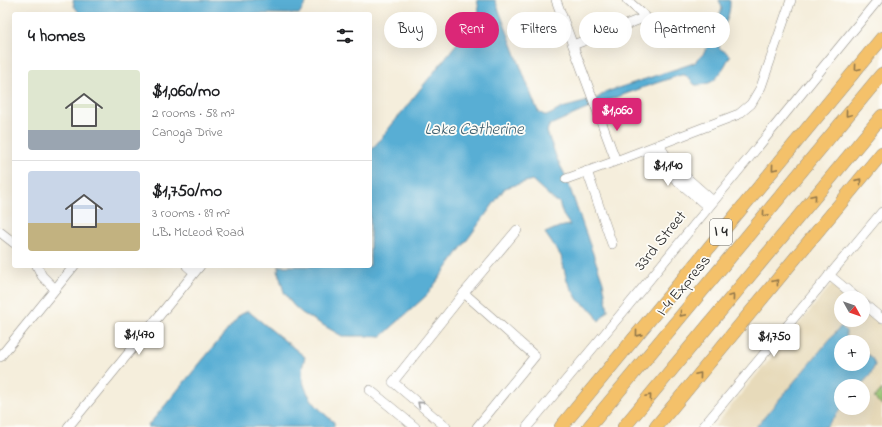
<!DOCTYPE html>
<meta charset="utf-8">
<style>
:root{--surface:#fff;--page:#f2f2f2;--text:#202124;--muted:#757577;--line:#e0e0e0;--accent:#db2777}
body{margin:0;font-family:"Indie Flower",sans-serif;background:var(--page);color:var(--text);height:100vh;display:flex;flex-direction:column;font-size:15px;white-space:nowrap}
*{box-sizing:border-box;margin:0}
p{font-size:13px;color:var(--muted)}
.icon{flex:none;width:22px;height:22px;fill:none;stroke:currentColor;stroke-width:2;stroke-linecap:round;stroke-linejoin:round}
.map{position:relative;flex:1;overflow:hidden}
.panel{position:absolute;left:12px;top:12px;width:360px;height:256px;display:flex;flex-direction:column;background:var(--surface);border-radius:4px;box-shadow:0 4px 16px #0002}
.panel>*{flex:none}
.hud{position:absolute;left:384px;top:12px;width:380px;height:36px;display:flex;gap:8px}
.needle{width:26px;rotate:130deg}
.fabs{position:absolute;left:834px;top:291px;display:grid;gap:8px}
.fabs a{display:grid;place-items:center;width:36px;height:36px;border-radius:50%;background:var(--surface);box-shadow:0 4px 16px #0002;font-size:20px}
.price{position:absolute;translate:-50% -34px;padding:0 9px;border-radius:4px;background:#fff;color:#222;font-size:13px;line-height:26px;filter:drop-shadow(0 1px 2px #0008)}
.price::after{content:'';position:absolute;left:50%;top:24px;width:12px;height:9px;margin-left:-6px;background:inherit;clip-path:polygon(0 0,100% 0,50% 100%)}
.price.current{background:var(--accent);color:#fff}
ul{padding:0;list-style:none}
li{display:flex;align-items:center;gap:12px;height:100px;padding:0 16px}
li+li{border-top:1px solid var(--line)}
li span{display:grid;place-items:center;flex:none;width:112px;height:80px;border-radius:4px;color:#555}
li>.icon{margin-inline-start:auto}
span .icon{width:48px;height:48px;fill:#fffc;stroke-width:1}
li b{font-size:17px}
h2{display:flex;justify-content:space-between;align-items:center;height:48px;padding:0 16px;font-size:17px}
.pill{padding:0 14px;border-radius:18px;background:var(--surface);box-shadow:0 4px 16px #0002;font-size:14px;line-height:36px}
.pill.current{background:var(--accent);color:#fff}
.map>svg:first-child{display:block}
.built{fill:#e7daba;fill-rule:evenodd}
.green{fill:#97c471;stroke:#61784e}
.water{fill:#58aed4;stroke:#426c80}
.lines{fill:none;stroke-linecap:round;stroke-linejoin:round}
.minor-casing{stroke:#908c84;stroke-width:10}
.highway-casing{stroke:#908c84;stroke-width:14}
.minor{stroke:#fff;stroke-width:9}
.highway{stroke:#f4c16a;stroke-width:13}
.oneway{stroke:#90764a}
.oneway2{stroke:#a0a0a0}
.labels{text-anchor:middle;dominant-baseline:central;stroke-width:3.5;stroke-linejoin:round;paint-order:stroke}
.shield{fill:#fdfcf7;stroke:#6a6a68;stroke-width:1}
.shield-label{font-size:15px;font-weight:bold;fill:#2b2b2b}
.street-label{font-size:16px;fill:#2b2b2b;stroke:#fdfcf7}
.water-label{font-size:17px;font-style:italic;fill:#3d5f6f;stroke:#fdfcf7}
</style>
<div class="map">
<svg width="882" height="427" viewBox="0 0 882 427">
<rect width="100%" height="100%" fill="#fdfcf7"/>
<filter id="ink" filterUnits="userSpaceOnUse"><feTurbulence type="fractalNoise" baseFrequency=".025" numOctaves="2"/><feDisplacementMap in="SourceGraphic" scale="8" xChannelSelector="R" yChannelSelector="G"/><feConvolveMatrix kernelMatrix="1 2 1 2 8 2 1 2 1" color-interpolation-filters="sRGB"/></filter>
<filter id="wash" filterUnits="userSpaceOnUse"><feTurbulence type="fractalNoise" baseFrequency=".012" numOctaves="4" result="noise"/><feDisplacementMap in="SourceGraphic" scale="16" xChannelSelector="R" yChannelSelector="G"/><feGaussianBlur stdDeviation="0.9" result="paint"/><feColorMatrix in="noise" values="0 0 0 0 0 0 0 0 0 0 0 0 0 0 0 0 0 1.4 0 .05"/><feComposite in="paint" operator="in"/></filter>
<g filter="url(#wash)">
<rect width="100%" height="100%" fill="#f5eedc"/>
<!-- built -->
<path class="built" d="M 832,284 L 849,298 L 841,298 L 841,320 L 863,320 L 863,310 L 882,325 L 882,427 L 714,427 ZM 841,342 L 863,342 L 863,364 L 841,364 ZM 841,386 L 863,386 L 863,408 L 841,408 Z"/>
<!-- green -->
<path class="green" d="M 882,389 L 882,405 L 874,398 Z"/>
<!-- water -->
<g class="water">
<path d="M 73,0 L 308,0 L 299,14 L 80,14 L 74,6 Z"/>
<path d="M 477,0 L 495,0 L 534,102 L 538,111 L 544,115 L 549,115 L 562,108 L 596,99 L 606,92 L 694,63 L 704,53 L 712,38 L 722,8 L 719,0 L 729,0 L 730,1 C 731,21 718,31 719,48 L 727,53 L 730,56 C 721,72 717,86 695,85 L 685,75 L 681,75 C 636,89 592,106 550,125 L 548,128 L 547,132 L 557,159 L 566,177 L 603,282 L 608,310 L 599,321 L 593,311 L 578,300 L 567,281 L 561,256 L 545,233 L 559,227 L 570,225 L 563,215 L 559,202 L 555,201 L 532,180 L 505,188 L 427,295 L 382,336 L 342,336 L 302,313 L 293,305 L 284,292 L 278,271 L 279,266 L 370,266 L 370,152 L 458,42 C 474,28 483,22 477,0 Z"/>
<path d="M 248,311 L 305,357 C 295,385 313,405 334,422 L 334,427 L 147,427 L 240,315 Z"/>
<path d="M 841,326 L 846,331 L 846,336 L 853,342 L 841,342 L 841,364 L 863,364 L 863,351 L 872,358 L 875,365 L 870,375 L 860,386 L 841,386 L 842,408 L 826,427 L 756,427 Z"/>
</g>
</g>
<g filter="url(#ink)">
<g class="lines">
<defs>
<g id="minor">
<path d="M 556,0 L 616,161"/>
<path d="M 573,45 L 646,17 L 627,0"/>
<path d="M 659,145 L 671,164 L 713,201"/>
<path d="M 651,148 L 659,162 L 665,170 L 708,207"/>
<path d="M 587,171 L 612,244"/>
<path d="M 566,179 L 616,161 L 739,114 L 751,104 L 761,87 L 791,0"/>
<path d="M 0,232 L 14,243"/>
<path d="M 37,266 L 42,276 L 55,289"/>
<path d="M 187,266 L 194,272"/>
<path d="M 829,275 L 857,298"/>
<path d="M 863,303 L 882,319"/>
<path d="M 0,357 L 74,266"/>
<path d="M 370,390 L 415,427"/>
<path d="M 68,427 L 200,266"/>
<path d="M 446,427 L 393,382 L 464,293"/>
<path d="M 477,427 L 535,356 L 464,293 L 517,230"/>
<path d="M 527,427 L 627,307 L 878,0"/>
<path d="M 703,427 L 882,212"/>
</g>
<g id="highway">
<path d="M 561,427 L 882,38"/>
<path d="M 589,427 L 882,74"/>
<path d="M 624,427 L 882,116"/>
<path d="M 656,427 L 882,153"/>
</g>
</defs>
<!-- minor casing -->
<use href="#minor" class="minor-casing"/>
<!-- highway casing -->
<use href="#highway" class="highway-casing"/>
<!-- minor -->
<use href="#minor" class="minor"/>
<!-- highway -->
<use href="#highway" class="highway"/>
</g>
<!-- one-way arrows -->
<defs><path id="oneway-chevron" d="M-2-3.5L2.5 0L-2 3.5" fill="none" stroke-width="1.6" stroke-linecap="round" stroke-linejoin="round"/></defs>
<g class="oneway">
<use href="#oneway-chevron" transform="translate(857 68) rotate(130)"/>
<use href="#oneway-chevron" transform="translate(848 114) rotate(130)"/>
<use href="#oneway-chevron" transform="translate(774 168) rotate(130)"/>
<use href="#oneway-chevron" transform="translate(859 181) rotate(-51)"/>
<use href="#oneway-chevron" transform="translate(814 197) rotate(-50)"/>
<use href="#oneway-chevron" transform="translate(765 214) rotate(130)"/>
<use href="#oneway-chevron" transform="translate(776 282) rotate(-51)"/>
<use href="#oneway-chevron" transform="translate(732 297) rotate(-50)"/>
<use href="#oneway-chevron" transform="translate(682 314) rotate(130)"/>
<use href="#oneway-chevron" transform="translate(638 334) rotate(129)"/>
<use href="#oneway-chevron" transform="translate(699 375) rotate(-50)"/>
<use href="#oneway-chevron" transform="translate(649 397) rotate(-50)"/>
</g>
<use class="oneway2" href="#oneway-chevron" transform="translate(420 404) rotate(-140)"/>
</g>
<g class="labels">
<!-- shield labels -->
<rect class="shield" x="710" y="219" width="22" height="26" rx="3"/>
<g class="shield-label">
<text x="721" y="232">I 4</text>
</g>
<!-- street labels -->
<g class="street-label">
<text transform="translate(661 241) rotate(-51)">33rd Street</text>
<text transform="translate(684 286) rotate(-50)">I-4 Express</text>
</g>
<!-- water labels -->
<g class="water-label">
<text x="474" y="129">Lake Catherine</text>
</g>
</g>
</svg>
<div class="fabs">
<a><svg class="needle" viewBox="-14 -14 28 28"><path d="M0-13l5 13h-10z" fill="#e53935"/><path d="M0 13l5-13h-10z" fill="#757577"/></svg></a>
<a>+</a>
<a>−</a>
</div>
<b class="price current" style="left:617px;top:132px">$1,060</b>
<b class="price" style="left:668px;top:187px">$1,140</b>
<b class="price" style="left:139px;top:356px">$1,470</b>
<b class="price" style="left:774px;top:358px">$1,750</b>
<div class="hud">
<a class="pill">Buy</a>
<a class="pill current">Rent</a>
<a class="pill">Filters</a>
<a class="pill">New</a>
<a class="pill">Apartment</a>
</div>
<section class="panel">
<h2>4 homes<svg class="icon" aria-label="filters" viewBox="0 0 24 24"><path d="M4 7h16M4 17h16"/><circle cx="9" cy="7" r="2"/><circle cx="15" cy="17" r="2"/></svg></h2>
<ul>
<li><span style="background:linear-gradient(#dfe7d0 75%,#9aa5b1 0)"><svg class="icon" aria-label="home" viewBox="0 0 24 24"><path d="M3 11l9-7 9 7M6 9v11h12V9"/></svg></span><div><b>$1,060/mo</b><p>2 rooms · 58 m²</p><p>Canoga Drive</p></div></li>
<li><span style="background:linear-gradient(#c9d6e8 65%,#c2b280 0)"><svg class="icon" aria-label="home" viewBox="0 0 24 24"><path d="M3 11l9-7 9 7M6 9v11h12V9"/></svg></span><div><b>$1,750/mo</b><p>3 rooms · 89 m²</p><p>L.B. McLeod Road</p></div></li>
</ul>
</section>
</div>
